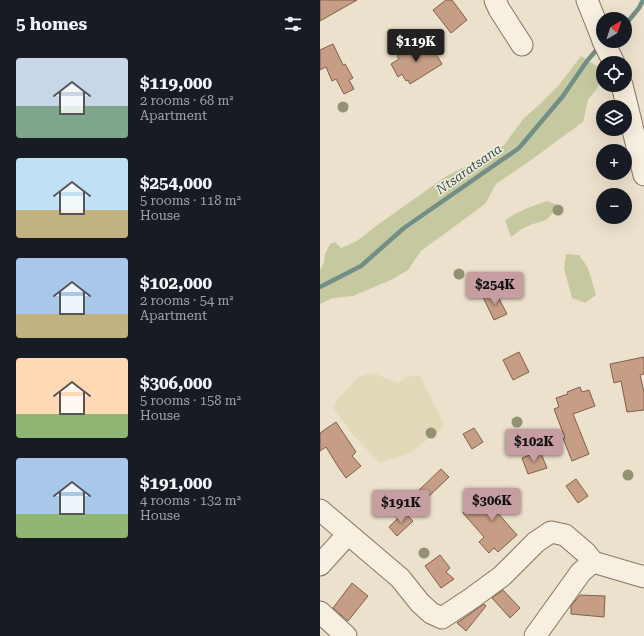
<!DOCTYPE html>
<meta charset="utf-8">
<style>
:root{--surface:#171b24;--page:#20242c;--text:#f1f3f6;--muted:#9ea1a6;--accent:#c69ea1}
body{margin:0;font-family:"Roboto Serif",serif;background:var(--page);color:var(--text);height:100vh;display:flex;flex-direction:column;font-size:15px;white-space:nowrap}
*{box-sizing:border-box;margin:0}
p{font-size:13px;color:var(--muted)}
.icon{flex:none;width:22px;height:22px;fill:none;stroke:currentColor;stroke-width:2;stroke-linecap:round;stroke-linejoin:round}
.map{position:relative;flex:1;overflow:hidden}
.panel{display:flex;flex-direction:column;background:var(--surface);width:320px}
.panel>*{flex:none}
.needle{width:26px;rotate:39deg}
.fabs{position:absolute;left:276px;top:12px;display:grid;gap:8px}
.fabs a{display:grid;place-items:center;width:36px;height:36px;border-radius:50%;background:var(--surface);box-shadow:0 4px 16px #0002;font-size:20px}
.price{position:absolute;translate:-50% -34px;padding:0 9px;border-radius:4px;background:var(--accent);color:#111;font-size:13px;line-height:26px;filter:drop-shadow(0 1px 2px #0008)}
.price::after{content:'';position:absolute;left:50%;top:24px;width:12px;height:9px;margin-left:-6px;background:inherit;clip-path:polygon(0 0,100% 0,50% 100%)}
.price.selected{background:#222;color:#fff}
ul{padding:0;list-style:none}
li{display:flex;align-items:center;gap:12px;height:100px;padding:0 16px}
li span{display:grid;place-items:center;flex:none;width:112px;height:80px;border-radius:4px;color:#555}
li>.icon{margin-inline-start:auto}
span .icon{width:48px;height:48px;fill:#fffc;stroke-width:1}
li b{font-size:17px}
h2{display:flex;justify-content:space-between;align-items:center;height:48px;padding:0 16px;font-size:17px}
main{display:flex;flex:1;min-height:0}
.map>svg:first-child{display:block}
.farmland{fill:#e1d9ba}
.green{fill:#c6c9a0}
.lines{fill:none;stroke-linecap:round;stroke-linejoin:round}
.stream{stroke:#728f87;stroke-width:4.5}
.building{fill:#c69e85;stroke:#845e49}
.minor-casing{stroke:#877461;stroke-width:23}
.minor{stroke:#f7efdf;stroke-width:21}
.tree{fill:#939373}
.labels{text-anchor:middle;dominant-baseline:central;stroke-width:3;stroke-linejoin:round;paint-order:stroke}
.water-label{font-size:13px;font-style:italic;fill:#345854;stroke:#f4ecdb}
</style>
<main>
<section class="panel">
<h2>5 homes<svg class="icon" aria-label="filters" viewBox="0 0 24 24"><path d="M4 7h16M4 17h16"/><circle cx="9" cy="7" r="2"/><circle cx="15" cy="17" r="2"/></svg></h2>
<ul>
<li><span style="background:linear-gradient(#c9d6e8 60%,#7fa58c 0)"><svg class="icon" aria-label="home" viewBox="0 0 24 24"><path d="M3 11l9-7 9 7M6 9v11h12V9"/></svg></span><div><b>$119,000</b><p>2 rooms · 68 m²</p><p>Apartment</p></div></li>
<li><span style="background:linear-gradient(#bfe0f5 65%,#c2b280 0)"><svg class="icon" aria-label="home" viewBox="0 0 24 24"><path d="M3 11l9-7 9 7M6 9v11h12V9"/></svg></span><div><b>$254,000</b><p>5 rooms · 118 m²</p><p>House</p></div></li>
<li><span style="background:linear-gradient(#a9c7e8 70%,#c2b280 0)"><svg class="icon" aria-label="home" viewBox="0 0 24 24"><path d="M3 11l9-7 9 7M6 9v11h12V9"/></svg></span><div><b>$102,000</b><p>2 rooms · 54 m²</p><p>Apartment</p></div></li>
<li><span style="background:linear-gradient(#ffd9b3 70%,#8fb573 0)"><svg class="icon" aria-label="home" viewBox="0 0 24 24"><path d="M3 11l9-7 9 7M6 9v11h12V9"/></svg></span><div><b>$306,000</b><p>5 rooms · 158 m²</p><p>House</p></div></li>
<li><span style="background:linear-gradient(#a9c7e8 70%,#8fb573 0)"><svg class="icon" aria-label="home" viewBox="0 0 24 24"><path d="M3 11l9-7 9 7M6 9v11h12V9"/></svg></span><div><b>$191,000</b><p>4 rooms · 132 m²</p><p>House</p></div></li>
</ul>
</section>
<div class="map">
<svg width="324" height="636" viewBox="0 0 324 636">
<rect width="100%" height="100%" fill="#ece1cc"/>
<!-- farmland -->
<path class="farmland" d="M 53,373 L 78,383 L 87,377 L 100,375 L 124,424 L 119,431 L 89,453 L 60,463 L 35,437 L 13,408 L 17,400 L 27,390 L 38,377 Z"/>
<!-- green -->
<g class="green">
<path d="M 261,56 L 280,68 L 278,87 L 268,100 L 263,122 L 211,160 L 176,184 L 165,204 L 101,251 L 88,270 L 73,279 L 33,296 L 13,298 L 0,304 L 0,270 L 4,262 L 5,254 L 10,244 L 15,242 L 21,248 L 37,241 L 56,226 L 125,177 L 140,169 L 167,158 L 184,145 L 204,118 L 220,104 L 238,86 Z"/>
<path d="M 227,201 L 240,206 L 226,220 L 213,224 L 202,229 L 191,237 L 185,220 C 199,211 212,206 227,201 Z"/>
<path d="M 246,254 L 259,255 L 268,268 L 276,295 L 265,303 L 252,298 L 244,268 Z"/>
</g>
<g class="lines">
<!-- stream -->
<g class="stream">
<path d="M 305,25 L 319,8 L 323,0"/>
<path d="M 0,287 L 41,266 L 84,228 L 199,148 L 243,96 L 267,61 L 279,47"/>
</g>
</g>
<!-- building -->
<g class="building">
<path d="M 0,0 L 37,0 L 0,21 Z"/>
<path d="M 126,0 L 132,0 L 147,20 L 131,33 L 113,10 Z"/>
<path d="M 13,44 L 23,65 L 25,64 L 33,78 L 29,80 L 34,89 L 24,94 L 16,79 L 12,81 L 6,67 L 0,70 L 0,50 Z"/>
<path d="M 106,45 L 108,48 L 111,46 L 122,64 L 90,84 L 88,80 L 86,81 L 82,74 L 78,77 L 71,64 L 79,59 L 77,56 L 91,47 L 94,52 Z"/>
<path d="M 175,291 L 187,314 L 174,320 L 163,297 Z"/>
<path d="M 199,352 L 209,372 L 193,380 L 183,360 Z"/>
<path d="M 324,357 L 324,374 L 320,375 L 324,392 L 324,410 L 307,412 L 301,381 L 294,383 L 290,364 Z"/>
<path d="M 260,387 L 262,392 L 269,390 L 275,406 L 253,414 L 269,454 L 252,461 L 243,438 L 245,438 L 234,409 L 239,407 L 236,398 L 248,394 L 247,392 Z"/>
<path d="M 16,422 L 36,452 L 32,456 L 41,466 L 26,478 L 19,468 L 6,447 L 0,451 L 0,433 Z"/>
<path d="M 154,428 L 163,442 L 152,449 L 143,434 Z"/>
<path d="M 220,451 L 227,468 L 208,474 L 202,458 Z"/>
<path d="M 121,469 L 129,477 L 104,501 L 96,493 Z"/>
<path d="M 256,479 L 268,496 L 258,503 L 246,486 Z"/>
<path d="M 185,488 L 193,499 L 176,511 L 197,535 L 178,552 L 174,548 L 169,553 L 159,542 L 164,537 L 143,513 L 153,505 L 155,509 Z"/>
<path d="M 84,512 L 93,521 L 77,536 L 69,527 Z"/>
<path d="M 120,555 L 130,568 L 126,572 L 134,579 L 121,588 L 105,566 Z"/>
<path d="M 32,583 L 48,596 L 28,621 L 13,608 Z"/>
<path d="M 183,590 L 200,608 L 190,618 L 172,598 Z"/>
<path d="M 260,595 L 285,596 L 284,617 L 251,614 L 251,606 Z"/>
<path d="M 164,604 L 166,606 L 146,631 L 137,623 Z"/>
</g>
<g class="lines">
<defs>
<g id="minor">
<path d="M 175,0 L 179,9 L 202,45"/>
<path d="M 267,0 L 283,40"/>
<path d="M 283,41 L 294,63"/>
<path d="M 302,85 L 324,175"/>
<path d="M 0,510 L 80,578 L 100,603 L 111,613 L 122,618 L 152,598 L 182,576 L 216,542 L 231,532 L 245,535 L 266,553 L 273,562 L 324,577"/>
<path d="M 0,565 L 28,534"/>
<path d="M 0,612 L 26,636"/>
<path d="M 215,636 L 261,572 L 273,562"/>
</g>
</defs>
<!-- minor casing -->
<use href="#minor" class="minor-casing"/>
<!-- minor -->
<use href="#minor" class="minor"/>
</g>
<!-- trees -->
<g class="tree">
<circle cx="23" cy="107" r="5.5"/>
<circle cx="238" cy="210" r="5.5"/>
<circle cx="139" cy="274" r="5.5"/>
<circle cx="197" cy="422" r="5.5"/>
<circle cx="111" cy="433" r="5.5"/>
<circle cx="308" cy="475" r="5.5"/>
<circle cx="104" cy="553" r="5.5"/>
</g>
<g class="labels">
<!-- water labels -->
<g class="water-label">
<text transform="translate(149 169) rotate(-35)">Ntsaratsana</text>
</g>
</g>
</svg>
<div class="fabs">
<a><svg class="needle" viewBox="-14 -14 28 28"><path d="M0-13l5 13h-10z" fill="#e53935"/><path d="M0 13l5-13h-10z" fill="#9ea1a6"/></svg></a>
<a><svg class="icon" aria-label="locate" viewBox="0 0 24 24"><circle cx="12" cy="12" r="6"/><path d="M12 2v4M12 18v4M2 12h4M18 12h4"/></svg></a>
<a><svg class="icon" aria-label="layers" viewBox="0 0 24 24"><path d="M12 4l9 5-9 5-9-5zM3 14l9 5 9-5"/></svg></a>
<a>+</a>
<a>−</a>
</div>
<b class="price selected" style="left:96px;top:63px">$119K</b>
<b class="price" style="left:175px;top:306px">$254K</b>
<b class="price" style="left:214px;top:463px">$102K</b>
<b class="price" style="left:172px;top:522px">$306K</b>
<b class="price" style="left:81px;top:524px">$191K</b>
</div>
</main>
